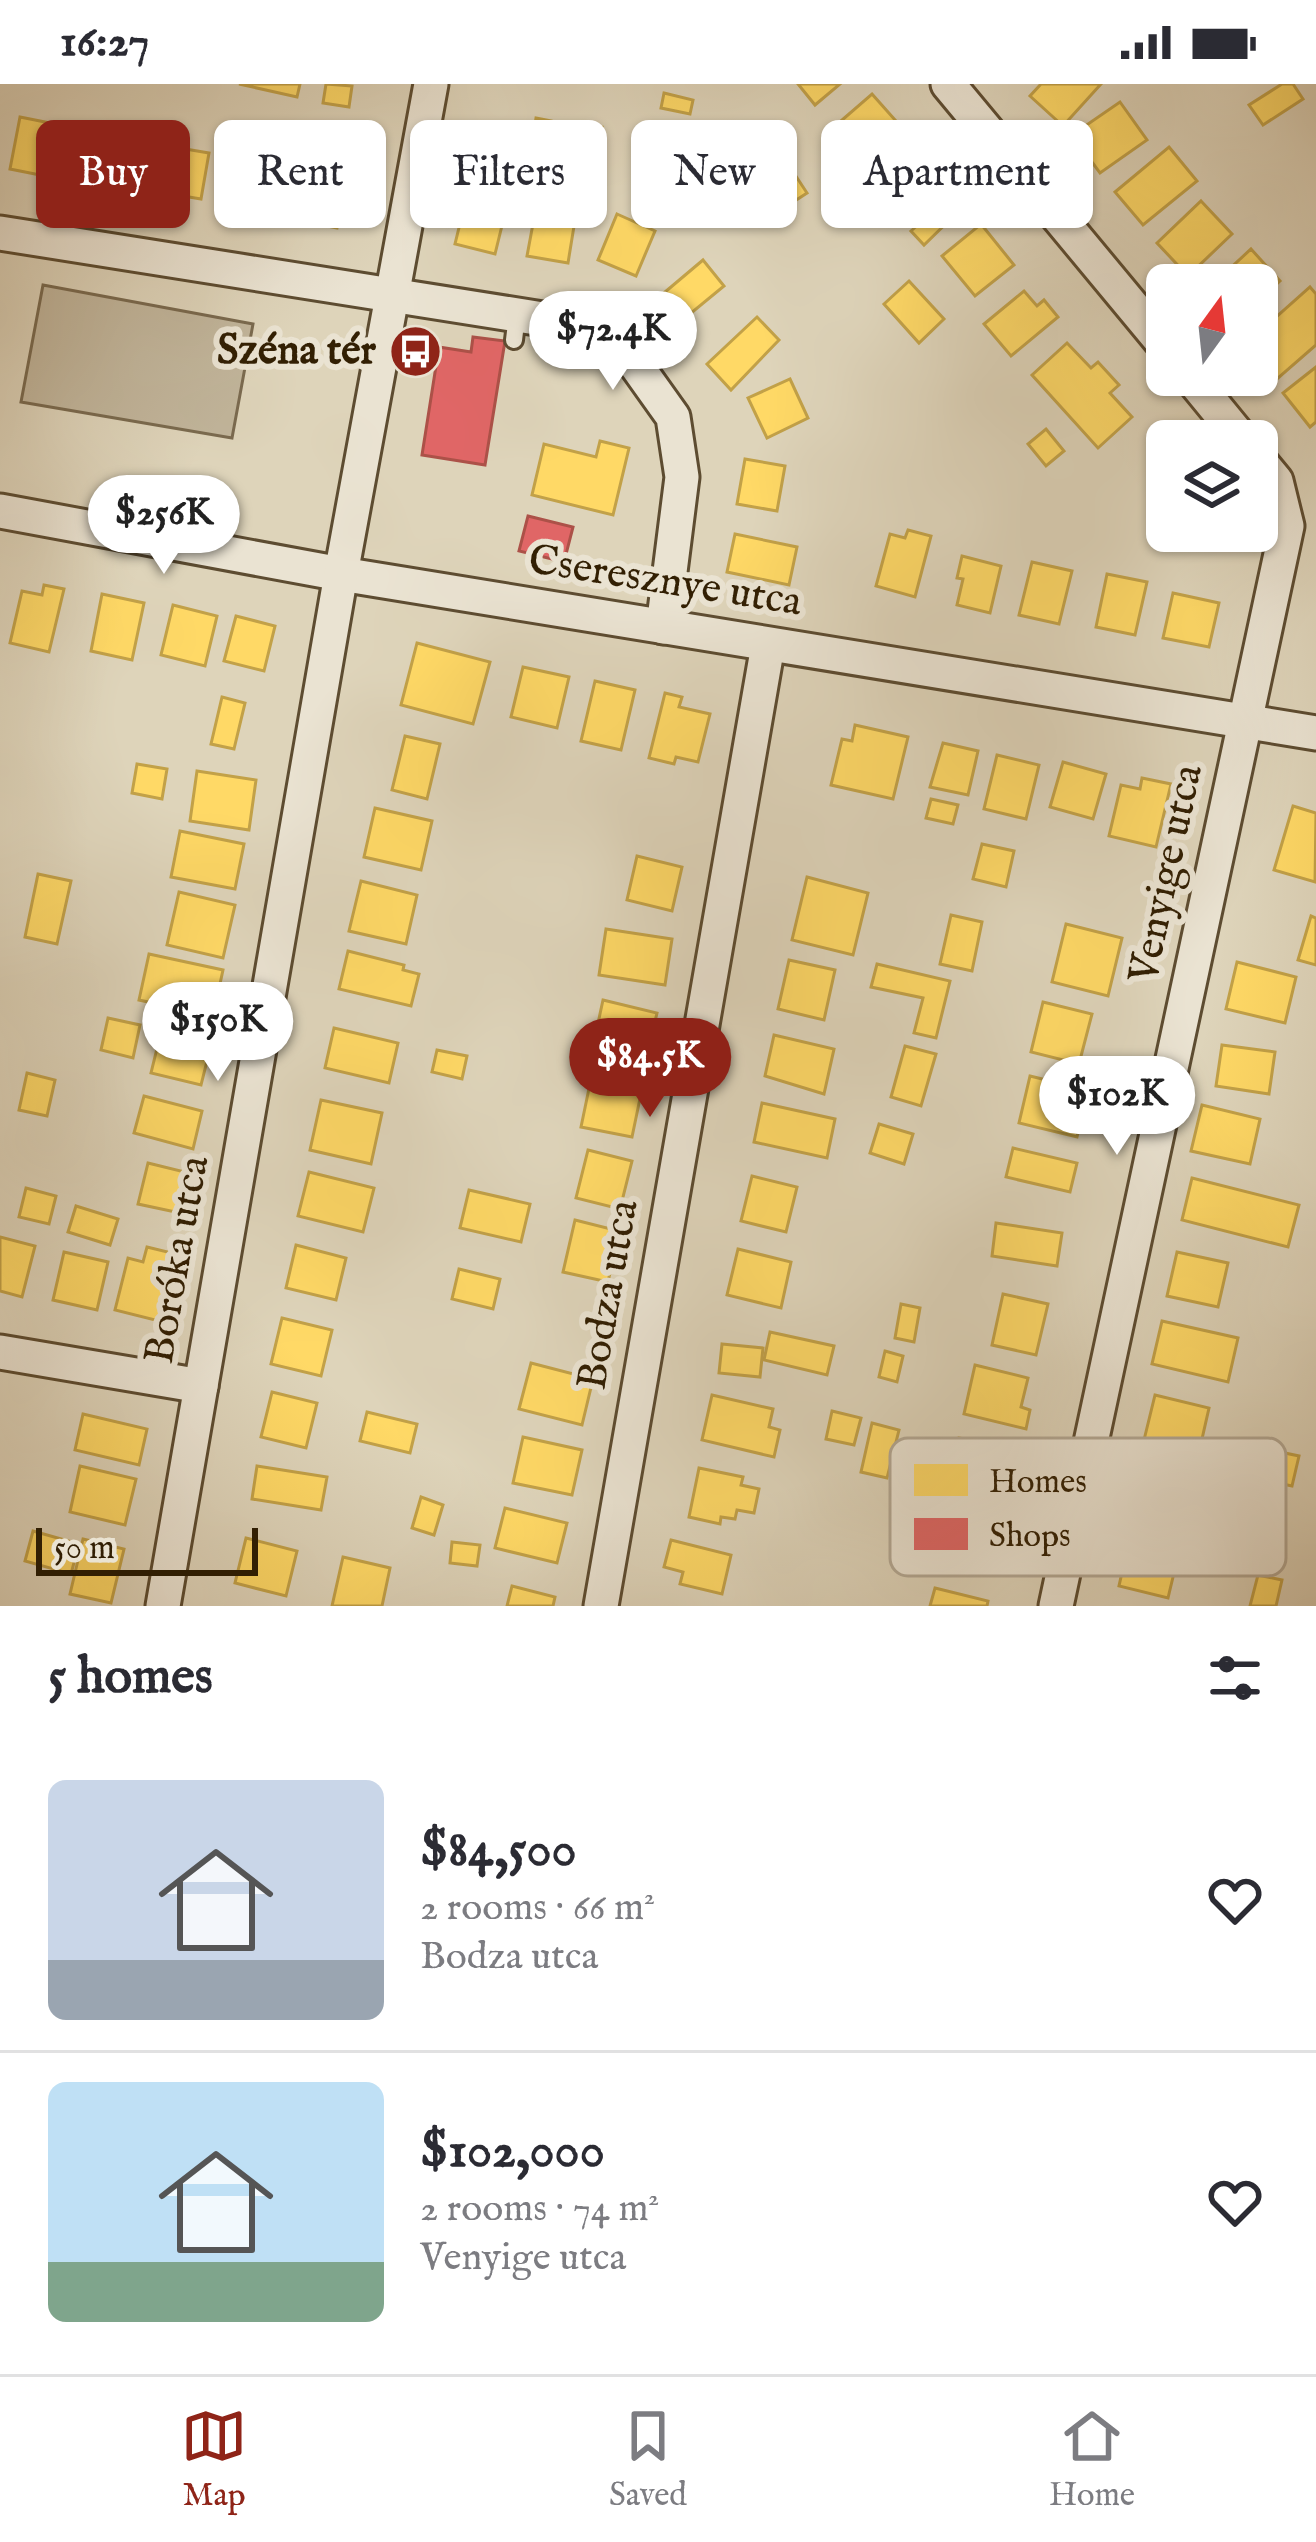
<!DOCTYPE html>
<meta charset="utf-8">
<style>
:root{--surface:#fff;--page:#f7f7f7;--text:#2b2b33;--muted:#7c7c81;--line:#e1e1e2;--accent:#8f2418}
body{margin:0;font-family:"IM FELL English",serif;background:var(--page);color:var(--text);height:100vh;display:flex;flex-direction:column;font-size:45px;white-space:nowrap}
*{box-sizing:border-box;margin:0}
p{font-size:39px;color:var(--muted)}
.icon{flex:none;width:66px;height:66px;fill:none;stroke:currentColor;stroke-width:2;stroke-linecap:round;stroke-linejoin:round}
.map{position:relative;height:1522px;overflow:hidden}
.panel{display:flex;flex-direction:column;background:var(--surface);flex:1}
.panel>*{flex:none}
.top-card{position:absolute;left:36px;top:36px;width:1245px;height:108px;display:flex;gap:24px}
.needle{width:78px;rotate:15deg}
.tools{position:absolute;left:1146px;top:180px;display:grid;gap:24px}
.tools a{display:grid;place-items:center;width:132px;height:132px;border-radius:18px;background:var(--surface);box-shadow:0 3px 9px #0004;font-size:60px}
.scale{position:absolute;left:36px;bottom:30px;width:222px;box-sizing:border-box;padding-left:12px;border:6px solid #321f03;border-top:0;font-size:33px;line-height:42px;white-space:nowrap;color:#321f03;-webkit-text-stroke:9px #eae3d2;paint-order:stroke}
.price{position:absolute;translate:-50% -102px;padding:0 27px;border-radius:42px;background:#fff;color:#222;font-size:39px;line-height:78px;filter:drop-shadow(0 3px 6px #0008)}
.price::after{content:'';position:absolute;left:50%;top:72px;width:36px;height:27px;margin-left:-18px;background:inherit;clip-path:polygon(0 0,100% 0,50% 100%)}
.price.selected{background:var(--accent);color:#fff}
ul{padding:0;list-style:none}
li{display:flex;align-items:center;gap:36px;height:300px;padding:0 48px}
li+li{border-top:3px solid var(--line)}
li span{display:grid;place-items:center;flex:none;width:336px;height:240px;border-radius:18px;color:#555}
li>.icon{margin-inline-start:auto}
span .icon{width:144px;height:144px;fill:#fffc;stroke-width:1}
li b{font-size:51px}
h2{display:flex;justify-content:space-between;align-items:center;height:144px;padding:0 48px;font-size:51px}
.chip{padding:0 42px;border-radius:18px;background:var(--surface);box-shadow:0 3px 9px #0004;font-size:42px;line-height:108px}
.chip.selected{background:var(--accent);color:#fff}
.status{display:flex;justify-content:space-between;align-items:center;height:84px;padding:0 60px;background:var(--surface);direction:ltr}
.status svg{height:33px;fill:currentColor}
.tab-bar{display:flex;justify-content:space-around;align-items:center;height:168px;border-top:3px solid var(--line);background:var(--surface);font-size:33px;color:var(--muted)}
.tab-bar a{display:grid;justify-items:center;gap:6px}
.tab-bar .selected{color:var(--accent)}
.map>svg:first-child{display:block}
.green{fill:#c1b59b;stroke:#7a6a4f;stroke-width:3}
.homes{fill:#ffd966;stroke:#c2a148;stroke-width:3}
.shops{fill:#e06666;stroke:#ac5148;stroke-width:3}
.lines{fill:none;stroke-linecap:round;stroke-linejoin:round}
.service-casing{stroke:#5d4c31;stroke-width:22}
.minor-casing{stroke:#5d4c31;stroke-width:39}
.service{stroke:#eae3d2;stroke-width:16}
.minor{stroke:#eae3d2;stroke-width:33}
.labels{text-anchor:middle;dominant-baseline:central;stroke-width:12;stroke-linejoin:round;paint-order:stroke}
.poi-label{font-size:42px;font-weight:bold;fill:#321f03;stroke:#eae3d2;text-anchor:end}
.street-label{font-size:42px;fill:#321f03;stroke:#eae3d2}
.key{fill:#eae3d2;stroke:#b3a894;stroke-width:3}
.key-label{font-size:33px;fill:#321f03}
</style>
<div class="status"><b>16:27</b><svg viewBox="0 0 49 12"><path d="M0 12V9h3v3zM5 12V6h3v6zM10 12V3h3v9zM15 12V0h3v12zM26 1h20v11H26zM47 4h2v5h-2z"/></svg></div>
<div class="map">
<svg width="1316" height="1522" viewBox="0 0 1316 1522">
<rect width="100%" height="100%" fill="#ded4ba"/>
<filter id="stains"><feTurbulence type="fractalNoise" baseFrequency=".00167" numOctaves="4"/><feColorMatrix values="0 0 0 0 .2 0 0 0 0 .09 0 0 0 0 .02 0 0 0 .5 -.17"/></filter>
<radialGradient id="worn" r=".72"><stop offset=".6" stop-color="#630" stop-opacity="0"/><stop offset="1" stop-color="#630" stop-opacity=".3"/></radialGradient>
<!-- green -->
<path class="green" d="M 43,201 L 253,240 L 232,354 L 21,318 Z"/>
<!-- homes -->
<g class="homes">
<path d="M 239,0 L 300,0 L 297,13 Z"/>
<path d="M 326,0 L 352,2 L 349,23 L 323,19 Z"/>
<path d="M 798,0 L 840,0 L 815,21 Z"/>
<path d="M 1041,0 L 1101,0 L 1063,42 L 1030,12 Z"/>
<path d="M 1282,0 L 1293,0 L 1303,15 L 1263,41 L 1249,21 Z"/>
<path d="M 664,9 L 693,16 L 690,30 L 661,24 Z"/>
<path d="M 872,10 L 904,46 L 865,79 L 834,43 Z"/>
<path d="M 1120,18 L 1147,56 L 1100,89 L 1072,51 Z"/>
<path d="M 20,33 L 65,42 L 55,94 L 10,85 Z"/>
<path d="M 536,34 L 551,37 L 542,85 L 516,80 L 522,51 L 533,53 Z"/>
<path d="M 573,40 L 602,43 L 598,74 L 569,71 Z"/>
<path d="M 685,40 L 732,81 L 717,98 L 670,58 Z"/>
<path d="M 91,44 L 138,52 L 127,108 L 81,100 Z"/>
<path d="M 252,49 L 304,61 L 289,130 L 236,118 Z"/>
<path d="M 156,60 L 209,69 L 201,115 L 159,108 L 162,93 L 150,90 Z"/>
<path d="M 1169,63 L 1197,97 L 1143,141 L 1115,108 Z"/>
<path d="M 305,77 L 349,86 L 337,144 L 292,135 Z"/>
<path d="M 788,80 L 807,109 L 784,124 L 765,95 Z"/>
<path d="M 938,86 L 968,118 L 924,161 L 911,147 L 920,139 L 903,120 Z"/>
<path d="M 469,103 L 509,113 L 495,170 L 455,160 Z"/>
<path d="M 1201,117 L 1232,150 L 1188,192 L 1157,159 Z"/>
<path d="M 535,129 L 575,136 L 568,179 L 527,172 Z"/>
<path d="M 617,130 L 655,147 L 636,192 L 598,176 Z"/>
<path d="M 981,140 L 1014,181 L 975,212 L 942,172 Z"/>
<path d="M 1251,165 L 1280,197 L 1257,218 L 1257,201 L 1212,201 Z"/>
<path d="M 703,176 L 724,202 L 673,244 L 652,219 Z"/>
<path d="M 909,197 L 944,235 L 919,259 L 884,220 Z"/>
<path d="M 1310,203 L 1316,210 L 1316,261 L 1277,295 L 1257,273 L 1257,250 Z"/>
<path d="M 1024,207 L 1037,222 L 1044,216 L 1058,233 L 1011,272 L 984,240 Z"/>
<path d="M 757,233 L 779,256 L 731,306 L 707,280 Z"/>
<path d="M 1067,259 L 1091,284 L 1098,278 L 1119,301 L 1110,309 L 1132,333 L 1098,364 L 1032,291 Z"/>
<path d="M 1316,283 L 1316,338 L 1310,343 L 1283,309 Z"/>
<path d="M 790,295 L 808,334 L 767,354 L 748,314 Z"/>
<path d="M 1046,345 L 1064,367 L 1046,382 L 1028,360 Z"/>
<path d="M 600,357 L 629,364 L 613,431 L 532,411 L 544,360 L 596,373 Z"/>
<path d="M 745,375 L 785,382 L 777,427 L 737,420 Z"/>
<path d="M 908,446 L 931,452 L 915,513 L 876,502 L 890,450 L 905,454 Z"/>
<path d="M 735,450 L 797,463 L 789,501 L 727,488 Z"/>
<path d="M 962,472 L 1001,482 L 990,529 L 957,521 L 963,495 L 957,494 Z"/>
<path d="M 1032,478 L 1072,487 L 1059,540 L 1019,531 Z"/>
<path d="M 1107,490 L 1147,498 L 1135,551 L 1096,543 Z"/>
<path d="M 44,501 L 64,505 L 49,568 L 10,559 L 22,507 L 42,511 Z"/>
<path d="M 1173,509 L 1219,519 L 1209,563 L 1163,554 Z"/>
<path d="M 102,510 L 144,519 L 132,576 L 91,567 Z"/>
<path d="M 173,521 L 217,532 L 205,582 L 161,571 Z"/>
<path d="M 236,532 L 275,542 L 264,587 L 224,577 Z"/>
<path d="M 417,559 L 490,578 L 473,640 L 401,621 Z"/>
<path d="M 523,583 L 569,593 L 557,644 L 511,633 Z"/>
<path d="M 595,597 L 635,606 L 621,666 L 581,657 Z"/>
<path d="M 665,609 L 682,613 L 679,623 L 710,630 L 698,678 L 676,673 L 674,680 L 649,674 Z"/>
<path d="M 222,613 L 245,619 L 234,665 L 211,660 Z"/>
<path d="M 855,641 L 908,653 L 893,715 L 831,701 L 842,655 L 852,657 Z"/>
<path d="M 405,652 L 440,660 L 427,715 L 392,706 Z"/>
<path d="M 943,659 L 978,667 L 968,711 L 930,703 Z"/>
<path d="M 997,671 L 1039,681 L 1026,735 L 984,725 Z"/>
<path d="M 1063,678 L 1106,690 L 1093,735 L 1050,723 Z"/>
<path d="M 137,680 L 167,685 L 162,715 L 132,709 Z"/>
<path d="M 197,687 L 256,696 L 249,746 L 190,737 Z"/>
<path d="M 1142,694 L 1171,700 L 1156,763 L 1109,752 L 1121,701 L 1140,705 Z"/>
<path d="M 931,715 L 958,721 L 953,740 L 926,734 Z"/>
<path d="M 1293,722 L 1316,729 L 1315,798 L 1274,786 Z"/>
<path d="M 375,724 L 432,737 L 421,786 L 364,773 Z"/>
<path d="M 180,747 L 244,760 L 235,805 L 171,793 Z"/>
<path d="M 982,760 L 1014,767 L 1006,803 L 973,795 Z"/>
<path d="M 637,772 L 682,783 L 672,827 L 627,816 Z"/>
<path d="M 38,790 L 71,797 L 57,860 L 25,853 Z"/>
<path d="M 807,793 L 868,809 L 853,871 L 792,856 Z"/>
<path d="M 361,797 L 417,811 L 406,860 L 349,847 Z"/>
<path d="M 179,808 L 235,821 L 223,874 L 167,861 Z"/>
<path d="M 951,831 L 982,838 L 972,887 L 940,880 Z"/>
<path d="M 1311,832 L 1316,834 L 1316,881 L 1298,876 Z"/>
<path d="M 1066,840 L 1122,854 L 1108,912 L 1052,898 Z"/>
<path d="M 606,845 L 672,855 L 665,901 L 599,891 Z"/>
<path d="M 348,867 L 404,881 L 403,886 L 419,890 L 411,922 L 339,905 Z"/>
<path d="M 149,870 L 223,886 L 213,932 L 139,916 Z"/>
<path d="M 789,876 L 835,886 L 824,936 L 778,925 Z"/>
<path d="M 1237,878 L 1296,893 L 1285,939 L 1226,925 Z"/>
<path d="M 877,880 L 950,897 L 936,954 L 914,949 L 923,914 L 871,903 Z"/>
<path d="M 603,916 L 657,929 L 645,979 L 592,967 Z"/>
<path d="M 1043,918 L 1092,930 L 1079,980 L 1031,968 Z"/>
<path d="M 108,934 L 140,941 L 133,974 L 101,966 Z"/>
<path d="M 163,940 L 213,953 L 201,1001 L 151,989 Z"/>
<path d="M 334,944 L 398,959 L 389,999 L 325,984 Z"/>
<path d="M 774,951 L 834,965 L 824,1010 L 765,992 Z"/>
<path d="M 1222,961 L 1275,968 L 1269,1010 L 1216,1002 Z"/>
<path d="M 905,962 L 936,970 L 921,1022 L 891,1013 Z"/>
<path d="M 437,966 L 467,972 L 462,995 L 432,988 Z"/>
<path d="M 27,989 L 55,996 L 47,1032 L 19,1026 Z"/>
<path d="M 592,990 L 643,1000 L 632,1053 L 581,1043 Z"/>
<path d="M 1030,992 L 1088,1006 L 1077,1053 L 1019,1039 Z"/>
<path d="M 144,1012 L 202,1027 L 193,1065 L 134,1049 Z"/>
<path d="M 321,1016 L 382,1029 L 371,1080 L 310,1066 Z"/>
<path d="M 762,1019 L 835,1035 L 827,1074 L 754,1058 Z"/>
<path d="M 1202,1021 L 1260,1035 L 1250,1080 L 1191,1067 Z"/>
<path d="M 879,1040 L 913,1050 L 904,1080 L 870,1069 Z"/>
<path d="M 1013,1064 L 1077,1079 L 1070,1108 L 1006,1093 Z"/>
<path d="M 588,1066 L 632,1077 L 620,1125 L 576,1114 Z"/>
<path d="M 148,1079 L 189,1089 L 180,1129 L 138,1120 Z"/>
<path d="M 309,1088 L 374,1104 L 363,1148 L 298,1132 Z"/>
<path d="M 752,1092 L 797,1103 L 786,1148 L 741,1137 Z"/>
<path d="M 1192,1094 L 1299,1121 L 1288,1163 L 1182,1136 Z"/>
<path d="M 26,1104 L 56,1112 L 49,1140 L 19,1133 Z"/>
<path d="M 469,1106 L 530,1120 L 521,1158 L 460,1144 Z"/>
<path d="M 76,1122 L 118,1135 L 110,1161 L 68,1148 Z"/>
<path d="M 575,1136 L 619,1147 L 608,1198 L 563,1188 Z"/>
<path d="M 996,1139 L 1062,1149 L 1057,1182 L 992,1172 Z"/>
<path d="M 0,1153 L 35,1162 L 22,1213 L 0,1207 Z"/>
<path d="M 296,1161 L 346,1174 L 336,1216 L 286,1204 Z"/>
<path d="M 147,1163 L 176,1170 L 159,1237 L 115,1226 L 128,1174 L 143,1178 Z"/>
<path d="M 738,1165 L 791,1178 L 781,1224 L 727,1211 Z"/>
<path d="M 64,1168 L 108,1178 L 97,1226 L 53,1216 Z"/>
<path d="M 1177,1168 L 1228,1179 L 1218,1223 L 1167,1212 Z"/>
<path d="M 459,1185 L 500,1195 L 493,1225 L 452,1215 Z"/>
<path d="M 1003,1210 L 1048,1220 L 1036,1271 L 992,1261 Z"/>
<path d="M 901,1220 L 920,1224 L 914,1258 L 895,1254 Z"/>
<path d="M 282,1234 L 332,1246 L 321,1292 L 271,1280 Z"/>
<path d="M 1162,1237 L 1238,1254 L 1228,1298 L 1152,1280 Z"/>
<path d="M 770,1248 L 834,1262 L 827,1291 L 764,1276 Z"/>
<path d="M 722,1260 L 763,1264 L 760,1293 L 719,1289 Z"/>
<path d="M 885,1267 L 903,1272 L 897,1298 L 879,1293 Z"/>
<path d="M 531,1279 L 593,1295 L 582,1341 L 519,1325 Z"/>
<path d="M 975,1281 L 1028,1294 L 1021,1323 L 1030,1326 L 1026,1345 L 964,1330 Z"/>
<path d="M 272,1308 L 317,1319 L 306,1364 L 261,1353 Z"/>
<path d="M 712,1311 L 773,1325 L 769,1343 L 780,1346 L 774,1373 L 702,1356 Z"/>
<path d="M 1155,1311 L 1209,1324 L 1199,1368 L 1144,1356 Z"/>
<path d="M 832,1327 L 861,1334 L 854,1361 L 826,1355 Z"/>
<path d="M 367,1328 L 417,1340 L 410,1369 L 360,1357 Z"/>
<path d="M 83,1330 L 147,1345 L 139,1381 L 75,1366 Z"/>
<path d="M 872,1339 L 899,1346 L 887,1394 L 861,1388 Z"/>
<path d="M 523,1353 L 582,1366 L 572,1411 L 513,1399 Z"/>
<path d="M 959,1354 L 1020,1365 L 1012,1408 L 951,1397 Z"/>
<path d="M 1261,1364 L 1299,1372 L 1292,1402 L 1254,1394 Z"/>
<path d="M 80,1382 L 136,1395 L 125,1441 L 70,1428 Z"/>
<path d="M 257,1382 L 327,1393 L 321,1426 L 252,1415 Z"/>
<path d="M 699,1384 L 743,1393 L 741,1401 L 759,1405 L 754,1429 L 737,1426 L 735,1435 L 721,1433 L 720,1440 L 689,1433 Z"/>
<path d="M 421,1413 L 443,1421 L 434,1451 L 412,1444 Z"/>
<path d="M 505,1424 L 567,1439 L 557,1479 L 495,1464 Z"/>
<path d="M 33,1447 L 79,1460 L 71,1490 L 25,1477 Z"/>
<path d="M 246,1454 L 297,1467 L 286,1512 L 235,1499 Z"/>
<path d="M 83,1455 L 124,1465 L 111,1519 L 70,1510 Z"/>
<path d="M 671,1456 L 731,1471 L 722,1510 L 680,1500 L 683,1488 L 664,1483 Z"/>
<path d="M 1129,1457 L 1179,1468 L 1168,1514 L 1119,1502 Z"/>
<path d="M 452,1458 L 480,1461 L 477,1482 L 450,1479 Z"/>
<path d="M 343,1473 L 390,1484 L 382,1522 L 332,1522 Z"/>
<path d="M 1258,1491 L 1282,1496 L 1276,1522 L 1250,1522 Z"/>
<path d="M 512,1502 L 555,1513 L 553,1522 L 507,1522 Z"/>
<path d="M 935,1504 L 988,1517 L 987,1522 L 930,1522 Z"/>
</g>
<!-- shops -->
<g class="shops">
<path d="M 473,253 L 505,257 L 485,381 L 422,371 L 439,263 L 471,268 Z"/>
<path d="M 528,432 L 573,443 L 564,478 L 519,467 Z"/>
</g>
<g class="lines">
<defs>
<path id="service" d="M 514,256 L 517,231"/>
<g id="minor">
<path d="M 948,0 L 1167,264"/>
<path d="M 0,149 L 574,240 L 631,274 L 673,333 L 682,393 L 663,543"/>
<path d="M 1189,291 L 1243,357"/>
<path d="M 0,427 L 341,490 L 1316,649"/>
<path d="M 0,1268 L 201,1302"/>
<path d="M 163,1522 L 341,490 L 431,0"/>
<path d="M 601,1522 L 768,561"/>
<path d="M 1056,1522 L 1287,442 L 1276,397 L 1257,374"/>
</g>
</defs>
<!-- service casing -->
<use href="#service" class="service-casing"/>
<!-- minor casing -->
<use href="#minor" class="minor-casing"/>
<!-- service -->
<use href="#service" class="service"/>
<!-- minor -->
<use href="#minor" class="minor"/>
</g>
<!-- icons -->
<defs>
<symbol id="bus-disc" viewBox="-11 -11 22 22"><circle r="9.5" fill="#8f2418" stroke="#eae3d2"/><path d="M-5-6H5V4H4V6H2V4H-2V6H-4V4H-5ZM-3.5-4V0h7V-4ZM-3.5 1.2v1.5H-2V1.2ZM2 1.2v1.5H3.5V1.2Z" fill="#fff"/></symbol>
</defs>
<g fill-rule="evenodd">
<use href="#bus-disc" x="386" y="238" width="59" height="59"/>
</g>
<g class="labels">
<!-- poi labels -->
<g class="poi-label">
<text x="376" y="267">Széna tér</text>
</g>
<!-- street labels -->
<g class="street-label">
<text transform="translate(665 498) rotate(9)">Cseresznye utca</text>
<text transform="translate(1167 790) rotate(-78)">Venyige utca</text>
<text transform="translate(178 1176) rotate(-80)">Boróka utca</text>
<text transform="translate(609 1211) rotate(-80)">Bodza utca</text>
</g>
</g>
<!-- legend -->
<rect x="890" y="1354" width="396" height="138" rx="18" class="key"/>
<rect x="914" y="1380" width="54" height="32" fill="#ffd966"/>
<rect x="914" y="1434" width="54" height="32" fill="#e06666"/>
<g class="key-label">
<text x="989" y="1408">Homes</text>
<text x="989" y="1462">Shops</text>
</g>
<rect width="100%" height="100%" filter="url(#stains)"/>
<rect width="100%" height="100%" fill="url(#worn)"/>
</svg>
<div class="tools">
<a><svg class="needle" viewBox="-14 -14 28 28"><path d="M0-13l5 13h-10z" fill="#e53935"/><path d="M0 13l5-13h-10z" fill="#7c7c81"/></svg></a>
<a><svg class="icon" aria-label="layers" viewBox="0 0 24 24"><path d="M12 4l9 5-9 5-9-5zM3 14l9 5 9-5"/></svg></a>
</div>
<div class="scale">50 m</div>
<b class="price" style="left:613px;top:309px">$72.4K</b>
<b class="price" style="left:164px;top:493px">$256K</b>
<b class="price" style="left:218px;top:1000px">$150K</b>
<b class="price selected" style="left:650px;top:1036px">$84.5K</b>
<b class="price" style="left:1117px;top:1074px">$102K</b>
<div class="top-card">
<a class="chip selected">Buy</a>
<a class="chip">Rent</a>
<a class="chip">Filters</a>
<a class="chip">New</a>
<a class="chip">Apartment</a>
</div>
</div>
<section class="panel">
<h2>5 homes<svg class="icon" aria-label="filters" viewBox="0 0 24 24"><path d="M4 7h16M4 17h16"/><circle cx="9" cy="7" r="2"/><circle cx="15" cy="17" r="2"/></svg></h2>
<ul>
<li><span style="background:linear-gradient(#c9d6e8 75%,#9aa5b1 0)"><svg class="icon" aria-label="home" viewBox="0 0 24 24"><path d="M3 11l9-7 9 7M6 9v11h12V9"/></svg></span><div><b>$84,500</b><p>2 rooms · 66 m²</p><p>Bodza utca</p></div><svg class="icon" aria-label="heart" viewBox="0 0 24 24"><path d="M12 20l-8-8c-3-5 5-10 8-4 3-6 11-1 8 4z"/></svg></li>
<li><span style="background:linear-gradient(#bfe0f5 75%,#7fa58c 0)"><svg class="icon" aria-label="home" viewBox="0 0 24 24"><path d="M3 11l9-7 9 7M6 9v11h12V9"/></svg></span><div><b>$102,000</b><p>2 rooms · 74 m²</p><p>Venyige utca</p></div><svg class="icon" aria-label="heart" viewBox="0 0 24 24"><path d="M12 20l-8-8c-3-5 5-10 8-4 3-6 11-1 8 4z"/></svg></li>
</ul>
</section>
<nav class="tab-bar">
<a class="selected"><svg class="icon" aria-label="map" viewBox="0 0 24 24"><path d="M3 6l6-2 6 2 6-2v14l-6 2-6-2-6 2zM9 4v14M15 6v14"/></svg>Map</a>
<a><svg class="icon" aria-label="saved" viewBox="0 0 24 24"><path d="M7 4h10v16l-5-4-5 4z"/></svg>Saved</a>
<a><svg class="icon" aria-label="home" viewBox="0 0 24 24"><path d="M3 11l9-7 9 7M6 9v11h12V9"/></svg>Home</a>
</nav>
